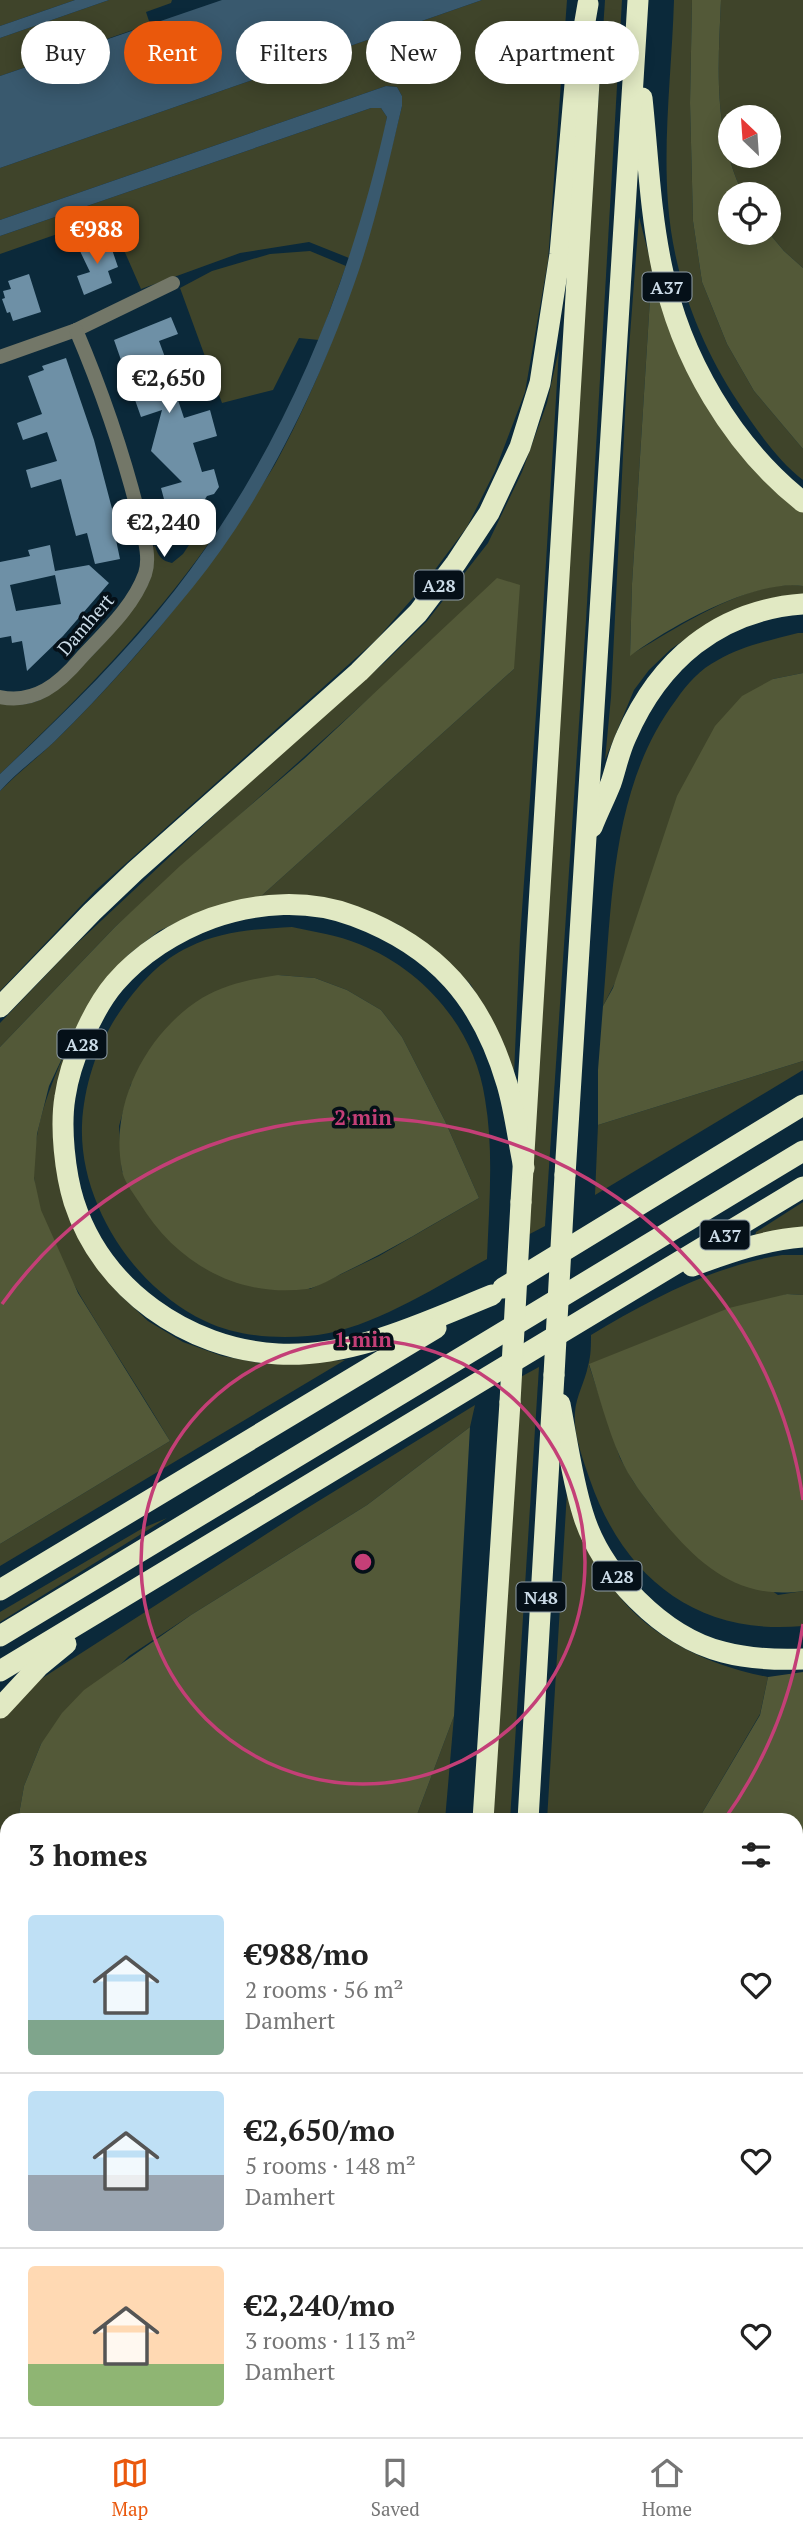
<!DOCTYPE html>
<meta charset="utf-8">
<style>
:root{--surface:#fff;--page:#f2f2f2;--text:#222;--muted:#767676;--line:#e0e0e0;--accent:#ea580c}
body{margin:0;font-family:"PT Serif",serif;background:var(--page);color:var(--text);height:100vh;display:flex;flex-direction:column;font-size:26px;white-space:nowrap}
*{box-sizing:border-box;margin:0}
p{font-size:23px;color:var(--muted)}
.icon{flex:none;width:38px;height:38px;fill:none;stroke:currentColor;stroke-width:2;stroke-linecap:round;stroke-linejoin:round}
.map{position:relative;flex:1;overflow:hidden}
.side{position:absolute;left:0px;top:1813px;width:803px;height:625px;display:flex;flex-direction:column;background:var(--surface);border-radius:21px 21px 0 0;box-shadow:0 4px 18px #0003}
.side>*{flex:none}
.guide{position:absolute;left:21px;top:21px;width:761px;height:63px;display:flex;gap:14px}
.needle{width:46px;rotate:335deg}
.buttons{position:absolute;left:718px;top:105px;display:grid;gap:14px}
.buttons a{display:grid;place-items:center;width:63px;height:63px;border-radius:50%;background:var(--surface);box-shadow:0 4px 18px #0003;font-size:35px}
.price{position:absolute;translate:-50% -60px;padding:0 16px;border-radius:14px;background:#fff;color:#222;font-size:23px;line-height:46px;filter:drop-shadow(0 2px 4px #0008)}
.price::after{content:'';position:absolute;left:50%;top:42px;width:21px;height:16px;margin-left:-10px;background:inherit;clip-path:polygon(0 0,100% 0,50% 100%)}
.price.active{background:var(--accent);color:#fff}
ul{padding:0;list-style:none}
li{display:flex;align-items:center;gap:21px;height:175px;padding:0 28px}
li+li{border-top:2px solid var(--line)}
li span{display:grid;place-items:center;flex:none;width:196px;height:140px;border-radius:7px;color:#555}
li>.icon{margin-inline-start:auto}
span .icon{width:84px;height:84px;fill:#fffc;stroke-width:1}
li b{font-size:30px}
h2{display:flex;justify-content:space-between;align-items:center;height:84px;padding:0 28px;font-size:30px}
.chip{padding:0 24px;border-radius:32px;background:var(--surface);box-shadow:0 4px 18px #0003;font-size:24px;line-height:63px}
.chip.active{background:var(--accent);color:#fff}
.dock{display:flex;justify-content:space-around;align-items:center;height:98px;border-top:2px solid var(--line);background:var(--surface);font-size:19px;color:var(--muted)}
.dock a{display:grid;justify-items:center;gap:4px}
.dock .active{color:var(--accent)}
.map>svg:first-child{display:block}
.built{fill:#0d3349}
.green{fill:#3f442a;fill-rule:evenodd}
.forest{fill:#535938}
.water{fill:#39596e}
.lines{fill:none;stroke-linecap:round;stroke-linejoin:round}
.stream{stroke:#39596e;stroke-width:5}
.building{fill:#6e90a6;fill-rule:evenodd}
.street{stroke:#737768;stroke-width:14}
.highway{stroke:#e1e9c3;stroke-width:21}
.highway-bridge{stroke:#e1e9c3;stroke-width:21}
.ring{fill:none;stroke:#c43f77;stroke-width:3.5}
.labels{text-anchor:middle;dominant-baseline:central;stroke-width:7;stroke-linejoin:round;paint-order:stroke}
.shield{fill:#051018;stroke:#909ea9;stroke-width:2}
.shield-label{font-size:18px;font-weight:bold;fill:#cbdbe7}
.street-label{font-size:19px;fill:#cbdbe7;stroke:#051018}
.centre{fill:#c43f77;stroke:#051018;stroke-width:3.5}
.ring-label{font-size:21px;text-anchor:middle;font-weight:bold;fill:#c43f77;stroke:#051018;stroke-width:7;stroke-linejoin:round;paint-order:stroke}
</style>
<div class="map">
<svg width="803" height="2437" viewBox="0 0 803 2437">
<rect width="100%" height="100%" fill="#0b293a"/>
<!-- built -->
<g class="built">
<path d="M 803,2034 L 803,2343 L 796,2348 L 796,2043 Z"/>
<path d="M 589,2431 L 688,2431 L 679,2437 L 587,2437 Z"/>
</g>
<!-- green -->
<g class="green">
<path d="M 0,0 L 75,0 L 0,26 Z"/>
<path d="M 109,0 L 172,0 L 171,3 L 146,12 L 150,24 L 0,76 L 0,38 Z"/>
<path d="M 482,0 L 567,0 L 548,261 L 525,392 L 495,471 L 467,527 L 419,591 L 376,640 L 95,891 L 0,991 L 0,791 C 18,773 37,758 55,741 C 126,672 193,592 246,508 C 258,491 271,473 280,455 C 339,345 373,226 402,106 L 402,96 L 397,87 L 386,86 L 0,220 L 0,168 Z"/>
<path d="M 605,0 L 622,0 L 586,620 L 545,1226 L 524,1237 Z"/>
<path d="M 674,0 L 692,0 L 690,103 L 693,221 L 702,282 L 727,344 L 754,391 L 803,449 L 803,480 C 777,460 756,429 738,402 C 699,343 673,274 668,203 C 663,136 672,67 674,0 Z"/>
<path d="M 721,0 L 803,0 L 803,268 L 784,251 L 768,232 L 768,194 L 743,194 C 713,131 718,68 721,0 ZM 730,117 L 768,117 L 768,156 L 730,156 Z"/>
<path d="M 371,108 L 381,108 L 387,117 L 376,179 L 349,258 L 309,242 L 240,253 L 141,289 L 109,216 L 0,254 L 0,236 Z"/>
<path d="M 639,217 L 652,267 L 632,584 L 630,655 C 674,630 751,577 803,586 L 803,594 L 703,627 L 671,649 L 649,670 L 634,690 L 605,760 L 611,697 L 627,375 Z"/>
<path d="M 310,251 L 346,266 L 319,340 L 299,338 L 273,390 L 222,403 L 180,288 L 212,271 L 270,254 Z"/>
<path d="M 559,349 L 541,644 L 520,938 L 514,1074 L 498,1034 L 471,985 L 444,958 L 399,925 L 353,906 L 258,899 L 514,669 L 374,694 L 115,927 L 0,1047 L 0,1023 L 71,949 L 241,790 L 385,662 L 427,621 L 488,543 L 522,472 L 547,403 Z"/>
<path d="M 195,536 L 209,543 C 148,629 75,702 0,774 L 0,703 C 16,705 28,706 42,699 C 68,687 142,606 150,579 C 153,569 151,557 151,547 L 155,546 C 158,556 162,561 172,563 L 183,554 Z"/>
<path d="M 798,633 L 803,633 L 803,673 L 773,679 L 603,1006 C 612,903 611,786 676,700 C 687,684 700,669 718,660 C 742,646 771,640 798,633 Z"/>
<path d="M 292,927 C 314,932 338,935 359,944 C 424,970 475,1029 485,1099 C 494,1151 489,1206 487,1259 C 435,1287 368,1332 308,1336 C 274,1339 236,1336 205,1321 C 134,1288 79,1203 82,1125 C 84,1083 99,1040 123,1007 C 141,982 161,960 189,947 C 221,931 257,929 292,927 ZM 278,975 L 315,978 L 347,990 L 381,1010 L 402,1037 L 445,1121 L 479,1198 L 379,1256 L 310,1289 L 122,1172 L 119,1126 L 131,1084 Z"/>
<path d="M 80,1020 L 60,1089 L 95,1261 L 117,1292 L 148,1321 L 183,1342 L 222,1356 L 265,1364 L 345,1360 L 0,1566 L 0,1544 L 170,1441 C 150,1407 129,1374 108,1341 C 81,1297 37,1230 34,1177 C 32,1120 57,1070 80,1020 Z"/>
<path d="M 803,1061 L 803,1070 L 595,1195 L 598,1125 Z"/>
<path d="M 803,1202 L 803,1228 L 755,1236 L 756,1232 Z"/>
<path d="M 782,1255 L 803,1255 L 803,1295 L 787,1294 L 589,1365 L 620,1458 L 633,1481 L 653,1509 L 778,1595 L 803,1591 L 803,1626 C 697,1636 624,1578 590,1480 C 583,1459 573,1434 575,1412 C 576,1397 585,1381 588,1366 C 591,1356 591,1345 591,1335 C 651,1299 713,1266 782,1255 Z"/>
<path d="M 539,1367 L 510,1820 L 486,1820 L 515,1380 Z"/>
<path d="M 475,1405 L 470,1427 L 367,1505 L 191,1615 L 129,1656 L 41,1744 L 24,1786 L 18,1820 L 7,1820 L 7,1973 L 0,1963 L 0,1713 L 16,1695 L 299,1513 Z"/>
<path d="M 567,1492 C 579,1518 591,1556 607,1580 C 643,1635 705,1665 768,1677 L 760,1714 L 698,1820 L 547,1820 Z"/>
<path d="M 167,1518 L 0,1622 L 0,1612 L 143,1528 Z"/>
<path d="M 454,1716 L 445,1820 L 415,1820 Z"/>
<path d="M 803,1953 L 803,2034 L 796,2043 L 796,1962 Z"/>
<path d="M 0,2089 L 7,2094 L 7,2431 L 37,2431 L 33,2437 L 0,2437 Z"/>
<path d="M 342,2431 L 429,2431 L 428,2437 L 345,2437 Z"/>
</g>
<!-- forest -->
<g class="forest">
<path d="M 692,0 L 721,0 C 718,68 713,131 743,194 L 730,194 L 730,233 L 768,232 L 784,251 L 803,268 L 803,449 L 754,391 L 727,344 L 702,282 L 693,221 L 690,103 Z"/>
<path d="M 652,267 L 665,316 L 777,489 L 803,512 L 803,586 C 756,578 667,628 630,656 L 632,584 Z"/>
<path d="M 497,578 L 520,585 L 514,669 L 258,899 L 195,914 L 159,931 L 128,955 L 80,1020 L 49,1086 L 37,1134 L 34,1178 L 41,1210 L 78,1293 L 170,1441 L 0,1544 L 0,1047 L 115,927 L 180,866 L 304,759 Z"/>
<path d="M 803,673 L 803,1061 L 598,1125 L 598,1070 L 603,1006 L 613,988 L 677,796 L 715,726 L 742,696 L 773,679 Z"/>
<path d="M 278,975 L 315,978 L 347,990 L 381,1010 L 402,1037 L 445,1121 L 479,1198 C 435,1223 391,1250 345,1272 C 333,1278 319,1287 307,1289 C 236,1298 175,1262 139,1202 C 133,1193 123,1180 122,1170 C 109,1104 147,1032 202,998 C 226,984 252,979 278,975 Z"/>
<path d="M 787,1294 L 803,1295 L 803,1591 C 737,1601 697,1563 658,1515 C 644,1497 629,1478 620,1457 C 607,1427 599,1395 589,1364 L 729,1308 Z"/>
<path d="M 470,1427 L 454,1716 L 415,1820 L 18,1820 L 24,1786 L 41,1744 L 62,1713 L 84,1690 L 191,1615 L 367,1505 Z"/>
<path d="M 803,1672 L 803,1884 L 796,1893 L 796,1820 L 698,1820 L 760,1715 L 768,1677 Z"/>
</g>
<!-- water -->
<g class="water">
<path d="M 75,0 L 109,0 L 0,38 L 0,26 Z"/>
<path d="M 222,0 L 482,0 L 0,168 L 0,76 Z"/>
<path d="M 386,86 L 397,87 L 402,96 L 402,106 C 389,161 377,216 359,270 C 322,379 266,497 193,587 C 150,640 104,693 55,741 C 37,758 17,772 0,791 L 0,774 C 61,716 123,657 175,590 C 282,452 350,287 387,117 L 381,108 L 371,108 L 0,236 L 0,220 Z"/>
</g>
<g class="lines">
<!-- stream -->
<g class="stream">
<path d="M 796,2022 L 803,2013"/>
<path d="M 571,2437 L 573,2431"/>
</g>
</g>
<!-- building -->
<g class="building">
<path d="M 108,238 L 118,267 L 108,271 L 112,283 L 84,295 L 77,276 L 90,272 L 79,249 Z"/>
<path d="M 29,274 L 41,312 L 13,321 L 10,312 L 7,313 L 2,299 L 5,298 L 3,291 L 11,289 L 8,281 Z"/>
<path d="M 171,317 L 178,334 L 159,341 L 169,368 L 200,357 L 205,370 L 172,382 L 184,418 L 210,410 L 217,436 L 193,443 L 202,472 L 214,469 L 219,487 L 214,494 L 207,496 L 196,513 L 178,518 L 176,512 L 168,514 L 161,488 L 182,482 L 151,451 L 162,410 L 141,417 L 114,340 Z"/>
<path d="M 66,358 L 94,440 L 120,539 L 116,540 L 120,559 L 95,564 L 87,533 L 76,536 L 61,479 L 31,488 L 26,470 L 57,461 L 47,432 L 23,440 L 17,423 L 42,414 L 28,376 L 44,370 L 42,366 Z"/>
<path d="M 50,545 L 55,571 L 89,565 L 109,583 L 63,636 L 27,671 L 22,641 L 12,643 L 11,636 L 0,638 L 0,562 L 30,556 L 28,550 ZM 55,575 L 61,604 L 16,611 L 10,585 Z"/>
</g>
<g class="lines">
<!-- street -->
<g class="street">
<path d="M 0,357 L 76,330 L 173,283"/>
<path d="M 0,697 C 35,704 59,684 81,658 C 104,633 133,607 145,574 C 151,556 143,534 139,516 C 123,452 102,391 76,330"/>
</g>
<!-- highway -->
<g class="highway">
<path d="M 642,98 C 648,155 650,212 662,268 C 680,357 732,446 803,502"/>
<path d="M 592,827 C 598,812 605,798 611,783 C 616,768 619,752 626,737 C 659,661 718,610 803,604"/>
<path d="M 0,1007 L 92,912 L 135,871 L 359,672 L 418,613 L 456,563 L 489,513 L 520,447 L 540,383 L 560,254 L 576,73 L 588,4"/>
<path d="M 565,1175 L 638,0"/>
<path d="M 521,1202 L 590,65"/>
<path d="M 692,1266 C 728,1253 764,1240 803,1237"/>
<path d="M 503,1288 L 803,1105"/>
<path d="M 492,1295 C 425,1322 352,1358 278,1354 C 187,1349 102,1289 74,1202 C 65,1173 60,1127 65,1097 C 70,1062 92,1010 115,983 C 140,954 176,931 212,918 C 258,902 309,899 354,916 C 437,947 482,999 507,1084 C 515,1111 518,1140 524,1168"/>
<path d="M 560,1404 C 567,1440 572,1479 583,1514 C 601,1574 663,1637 723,1652 C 749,1659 777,1660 803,1659"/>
<path d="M 0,1590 L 436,1328"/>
<path d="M 0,1636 L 803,1151"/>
<path d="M 0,1671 L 803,1187"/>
<path d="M 0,1708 L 38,1667 L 66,1644"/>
<path d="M 483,1820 L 510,1402"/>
<path d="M 528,1820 L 554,1375"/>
<path d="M 796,1945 L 803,1936"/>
<path d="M 0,1988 L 7,1999"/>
<path d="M 0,2069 L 7,2074"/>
<path d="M 331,2431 L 334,2437"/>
<path d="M 445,2437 L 445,2431"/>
<path d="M 494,2437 L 494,2431"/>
<path d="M 524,2437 L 525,2431"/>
</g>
<!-- highway-bridge -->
<g class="highway-bridge">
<path d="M 554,1375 L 565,1175"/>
<path d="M 510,1402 L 521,1202"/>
</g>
</g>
<!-- distance rings -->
<g class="ring">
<circle cx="363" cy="1562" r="222"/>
<path d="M803 1624A444 444 0 0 1 724 1820M2 1304A444 444 0 0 1 803 1500"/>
</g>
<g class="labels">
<!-- shield labels -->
<g class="shield">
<rect x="642.5" y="272.5" width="49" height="29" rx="5"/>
<rect x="414.5" y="570.5" width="49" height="29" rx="5"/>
<rect x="57.5" y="1029.5" width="49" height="29" rx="5"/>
<rect x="700.5" y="1220.5" width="49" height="29" rx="5"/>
<rect x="592.5" y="1561.5" width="49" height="29" rx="5"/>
<rect x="516.5" y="1582.5" width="49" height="29" rx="5"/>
</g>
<g class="shield-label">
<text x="667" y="287">A37</text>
<text x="439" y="585">A28</text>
<text x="82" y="1044">A28</text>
<text x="725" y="1235">A37</text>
<text x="617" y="1576">A28</text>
<text x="541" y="1597">N48</text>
</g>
<!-- street labels -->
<g class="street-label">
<text transform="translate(85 624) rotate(-49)">Damhert</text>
</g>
</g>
<circle cx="363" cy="1562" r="10" class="centre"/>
<g class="ring-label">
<text x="363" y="1125">2 min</text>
<text x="363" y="1347">1 min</text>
</g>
</svg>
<div class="buttons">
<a><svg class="needle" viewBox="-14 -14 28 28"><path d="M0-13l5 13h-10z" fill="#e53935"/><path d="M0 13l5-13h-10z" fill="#767676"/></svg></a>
<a><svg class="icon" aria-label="locate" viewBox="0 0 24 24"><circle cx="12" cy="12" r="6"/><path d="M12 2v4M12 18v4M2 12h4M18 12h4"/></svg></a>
</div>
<b class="price active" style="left:97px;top:266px">€988</b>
<b class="price" style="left:169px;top:415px">€2,650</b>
<b class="price" style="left:164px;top:559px">€2,240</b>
<div class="guide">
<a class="chip">Buy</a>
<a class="chip active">Rent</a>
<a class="chip">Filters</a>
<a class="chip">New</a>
<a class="chip">Apartment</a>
</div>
<section class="side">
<h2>3 homes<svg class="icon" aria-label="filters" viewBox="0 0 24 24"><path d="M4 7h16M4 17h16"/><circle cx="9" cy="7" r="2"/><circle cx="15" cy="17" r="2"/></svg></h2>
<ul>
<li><span style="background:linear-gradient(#bfe0f5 75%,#7fa58c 0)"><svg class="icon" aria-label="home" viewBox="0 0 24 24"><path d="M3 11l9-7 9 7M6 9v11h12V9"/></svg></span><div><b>€988/mo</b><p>2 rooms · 56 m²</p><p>Damhert</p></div><svg class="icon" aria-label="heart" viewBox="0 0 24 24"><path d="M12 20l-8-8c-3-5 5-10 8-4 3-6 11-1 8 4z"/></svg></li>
<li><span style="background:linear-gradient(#bfe0f5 60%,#9aa5b1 0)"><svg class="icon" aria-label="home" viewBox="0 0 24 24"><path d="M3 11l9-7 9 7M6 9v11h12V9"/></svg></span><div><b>€2,650/mo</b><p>5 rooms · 148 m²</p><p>Damhert</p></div><svg class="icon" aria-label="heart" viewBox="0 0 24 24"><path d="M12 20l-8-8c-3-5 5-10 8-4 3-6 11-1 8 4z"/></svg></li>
<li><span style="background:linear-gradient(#ffd9b3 70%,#8fb573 0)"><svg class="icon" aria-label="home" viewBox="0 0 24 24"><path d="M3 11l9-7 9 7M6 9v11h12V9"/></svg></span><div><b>€2,240/mo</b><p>3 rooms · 113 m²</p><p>Damhert</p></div><svg class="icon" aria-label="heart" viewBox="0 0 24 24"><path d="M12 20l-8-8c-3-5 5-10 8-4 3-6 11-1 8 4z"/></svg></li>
</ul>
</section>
</div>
<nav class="dock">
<a class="active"><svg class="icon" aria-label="map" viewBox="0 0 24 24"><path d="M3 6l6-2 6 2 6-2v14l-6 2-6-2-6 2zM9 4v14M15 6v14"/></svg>Map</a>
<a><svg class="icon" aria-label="saved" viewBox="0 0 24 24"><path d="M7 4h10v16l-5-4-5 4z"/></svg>Saved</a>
<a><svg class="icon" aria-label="home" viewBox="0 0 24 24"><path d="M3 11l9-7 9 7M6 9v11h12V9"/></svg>Home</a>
</nav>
